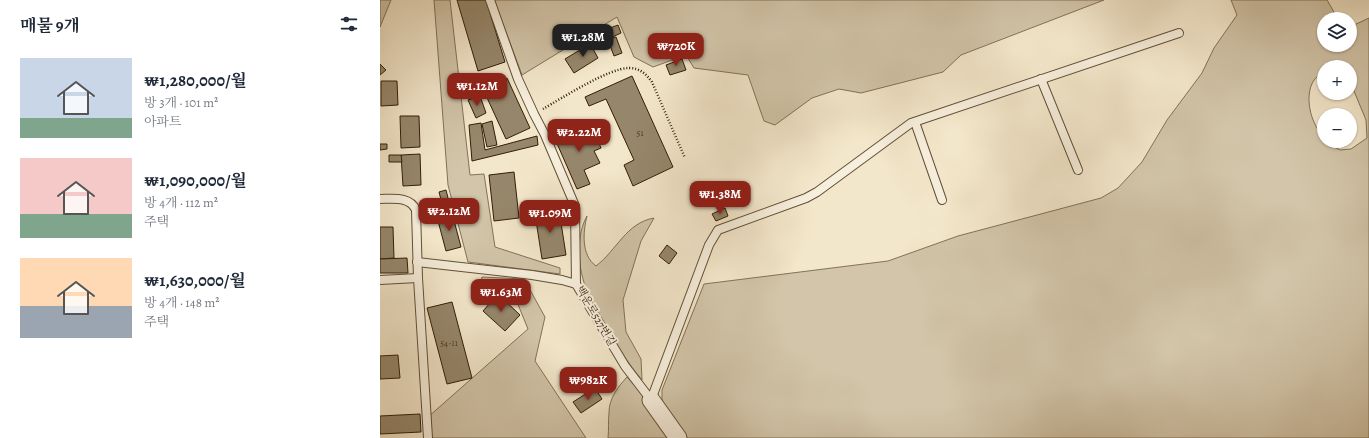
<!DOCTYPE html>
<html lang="ko">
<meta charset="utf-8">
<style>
:root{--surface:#fff;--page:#f2f2f3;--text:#1f2937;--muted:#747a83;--accent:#8f2418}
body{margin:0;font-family:Alegreya,"Noto Serif KR",serif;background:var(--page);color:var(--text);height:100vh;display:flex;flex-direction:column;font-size:15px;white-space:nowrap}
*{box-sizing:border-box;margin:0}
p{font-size:13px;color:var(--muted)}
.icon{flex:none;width:22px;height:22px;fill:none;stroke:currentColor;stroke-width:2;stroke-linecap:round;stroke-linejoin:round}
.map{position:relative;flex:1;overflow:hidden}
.details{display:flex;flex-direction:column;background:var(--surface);width:380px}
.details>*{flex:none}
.fabs{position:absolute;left:937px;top:12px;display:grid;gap:8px}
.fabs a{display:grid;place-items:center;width:40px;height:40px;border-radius:50%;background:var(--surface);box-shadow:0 1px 3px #0004;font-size:20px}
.price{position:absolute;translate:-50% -34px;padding:0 9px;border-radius:8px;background:var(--accent);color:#fff;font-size:13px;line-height:26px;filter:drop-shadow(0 1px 2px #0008)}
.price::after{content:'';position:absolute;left:50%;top:24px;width:12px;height:9px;margin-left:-6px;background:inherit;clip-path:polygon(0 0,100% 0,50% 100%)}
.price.on{background:#222;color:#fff}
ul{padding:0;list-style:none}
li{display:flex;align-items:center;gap:12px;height:100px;padding:0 20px}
li span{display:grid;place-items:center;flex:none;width:112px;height:80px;border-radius:0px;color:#555}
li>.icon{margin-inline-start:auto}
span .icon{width:48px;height:48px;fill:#fffc;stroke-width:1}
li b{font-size:17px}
h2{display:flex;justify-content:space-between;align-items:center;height:48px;padding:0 20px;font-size:17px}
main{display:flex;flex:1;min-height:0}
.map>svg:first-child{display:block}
.green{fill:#d2c5a9;stroke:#827257;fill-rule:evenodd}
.building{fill:#96876c;stroke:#321e05}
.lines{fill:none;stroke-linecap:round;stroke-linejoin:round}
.lane-casing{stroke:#625036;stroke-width:10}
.street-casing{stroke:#625036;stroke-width:19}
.path{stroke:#321e05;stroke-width:2.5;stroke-dasharray:1 2;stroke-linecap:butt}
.lane{stroke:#f7efdd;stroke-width:8}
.street{stroke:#f7efdd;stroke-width:17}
.labels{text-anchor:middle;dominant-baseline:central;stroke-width:4;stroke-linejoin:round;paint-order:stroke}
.number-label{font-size:9px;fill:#4b381f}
.street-label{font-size:11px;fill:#321e05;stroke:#f7efdd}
</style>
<main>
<section class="details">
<h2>매물 9개<svg class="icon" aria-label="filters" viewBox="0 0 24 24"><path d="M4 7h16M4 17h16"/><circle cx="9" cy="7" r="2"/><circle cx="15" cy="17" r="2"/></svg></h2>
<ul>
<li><span style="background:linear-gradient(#c9d6e8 75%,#7fa58c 0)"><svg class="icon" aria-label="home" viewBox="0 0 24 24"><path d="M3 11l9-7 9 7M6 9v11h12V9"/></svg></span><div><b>₩1,280,000/월</b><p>방 3개 · 101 m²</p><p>아파트</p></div></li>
<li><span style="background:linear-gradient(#f6c9c9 70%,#7fa58c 0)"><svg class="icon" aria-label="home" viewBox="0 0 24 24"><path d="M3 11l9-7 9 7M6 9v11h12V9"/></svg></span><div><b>₩1,090,000/월</b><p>방 4개 · 112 m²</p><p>주택</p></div></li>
<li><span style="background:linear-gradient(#ffd9b3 60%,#9aa5b1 0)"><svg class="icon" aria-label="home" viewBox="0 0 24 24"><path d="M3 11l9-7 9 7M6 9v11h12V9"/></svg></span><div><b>₩1,630,000/월</b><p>방 4개 · 148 m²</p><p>주택</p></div></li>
</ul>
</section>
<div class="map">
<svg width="989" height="438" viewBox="0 0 989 438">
<rect width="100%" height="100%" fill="#f3e7cb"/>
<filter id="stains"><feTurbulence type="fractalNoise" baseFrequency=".005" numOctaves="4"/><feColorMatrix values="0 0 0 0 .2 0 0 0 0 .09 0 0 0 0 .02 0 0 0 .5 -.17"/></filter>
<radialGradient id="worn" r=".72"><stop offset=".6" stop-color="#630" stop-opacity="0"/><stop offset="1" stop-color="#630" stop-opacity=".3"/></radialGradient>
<!-- green -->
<g class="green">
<path d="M 0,0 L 11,0 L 0,27 Z"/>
<path d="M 54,0 L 70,0 L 90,175 L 104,174 L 115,247 L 180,268 L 180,274 L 88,262 L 68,185 Z"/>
<path d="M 114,0 L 724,0 L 581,55 L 563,72 L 481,93 L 459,89 L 432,98 L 395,125 L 384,121 L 368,75 L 314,68 L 306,55 L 273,67 L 254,57 L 237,17 L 142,75 Z"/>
<path d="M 851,0 L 947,0 L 958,19 L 944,19 L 944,45 L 970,45 L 970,27 L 989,18 L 989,438 L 304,438 L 282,406 L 282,390 L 324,284 L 508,261 L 578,236 L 721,198 L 738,188 L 762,162 L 787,120 L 822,73 L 834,48 L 857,15 ZM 944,67 L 970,67 L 970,83 L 974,91 L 986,120 L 987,138 L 971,149 L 960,150 L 944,141 L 944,138 C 941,133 936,128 934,122 C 927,107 925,79 944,73 Z"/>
<path d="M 207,216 C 203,232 201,255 216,266 C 237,250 246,223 274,218 L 261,241 L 243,300 L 246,332 L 261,359 L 262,380 C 250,366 240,350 230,334 C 213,306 199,283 199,249 C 200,236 201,227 207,216 Z"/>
<path d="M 102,277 L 144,279 L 165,317 L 155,361 L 206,438 L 49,438 L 48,417 L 148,329 L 135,297 L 101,281 Z"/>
<path d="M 247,377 L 268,400 L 294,438 L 228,438 C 229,429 228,422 229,413 C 229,398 238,387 247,377 Z"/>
</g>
<!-- building -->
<g class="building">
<path d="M 77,0 L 106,0 L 125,62 L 98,71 Z"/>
<path d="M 238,25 L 241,33 L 228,39 L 225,30 Z"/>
<path d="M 236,37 L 242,53 L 234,56 L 228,40 Z"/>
<path d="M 213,42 L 218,44 L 218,47 L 213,49 L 218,58 L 194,73 L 185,59 Z"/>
<path d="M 302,59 L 306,70 L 290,75 L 286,65 Z"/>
<path d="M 0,64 L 6,70 L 0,75 Z"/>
<path d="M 252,76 L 293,167 L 253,186 L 244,165 L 254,160 L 226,99 L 209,106 L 205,97 Z"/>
<path d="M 127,78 L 150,128 L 126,139 L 103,89 Z"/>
<path d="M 1,81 L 17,81 L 18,105 L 1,106 Z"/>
<path d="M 100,96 L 106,113 L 96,118 L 88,100 Z"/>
<path d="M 20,116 L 39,116 L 40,147 L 21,148 Z"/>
<path d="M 112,121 L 117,145 L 107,147 L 102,124 Z"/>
<path d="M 101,123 L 105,150 L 157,136 L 158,145 L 92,161 L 89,125 Z"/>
<path d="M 202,127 L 204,130 L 212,127 L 221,148 L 214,151 L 220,163 L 204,170 L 210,184 L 197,189 L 175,139 Z"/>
<path d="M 0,144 L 7,144 L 7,149 L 0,150 Z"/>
<path d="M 40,154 L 41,185 L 23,186 L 21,155 Z"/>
<path d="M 9,155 L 21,155 L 22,162 L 9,162 Z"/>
<path d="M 134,172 L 139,218 L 114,221 L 109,175 Z"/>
<path d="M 66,190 L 71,210 L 64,211 L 59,192 Z"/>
<path d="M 345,208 L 348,216 L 336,221 L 332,214 Z"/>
<path d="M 179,210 L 186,255 L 162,259 L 155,214 Z"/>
<path d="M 72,213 L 81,247 L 66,251 L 57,217 Z"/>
<path d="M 0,227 L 13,227 L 14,258 L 0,259 Z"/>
<path d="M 287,245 L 297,253 L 289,264 L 279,256 Z"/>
<path d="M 27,258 L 28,273 L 0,273 L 0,259 Z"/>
<path d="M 118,294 L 140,315 L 125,331 L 103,311 Z"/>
<path d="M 72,302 L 92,378 L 67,384 L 47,308 Z"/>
<path d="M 18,355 L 20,378 L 0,379 L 0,356 Z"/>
<path d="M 215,388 L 222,399 L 201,413 L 193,402 Z"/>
<path d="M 40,414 L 41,432 L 0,434 L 0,416 Z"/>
</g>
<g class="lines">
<defs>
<g id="lane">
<path d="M 110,0 L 138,79 L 154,114 L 165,135 L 195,206 L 196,284 L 245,366 L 271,400"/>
<path d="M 661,79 L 698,170"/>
<path d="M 535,122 L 562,200"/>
<path d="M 0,199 C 13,199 30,196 36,210 L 38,278 L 48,438"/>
<path d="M 37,262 L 152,275 L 182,280 L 196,284"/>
<path d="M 0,280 L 38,278"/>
<path d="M 271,400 L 329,245 L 338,230 L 426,198 L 437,192 L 531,123 L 799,33"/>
</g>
<path id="street" d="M 271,400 L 298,438"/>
</defs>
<!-- lane casing -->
<use href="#lane" class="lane-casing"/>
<!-- street casing -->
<use href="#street" class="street-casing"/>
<!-- path -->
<path class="path" d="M 163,109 C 182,98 229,68 249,68 C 260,68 266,74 272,82 L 305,158"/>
<!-- lane -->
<use href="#lane" class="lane"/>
<!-- street -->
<use href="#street" class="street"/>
</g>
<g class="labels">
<!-- number labels -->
<g class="number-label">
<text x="260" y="133">51</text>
<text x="69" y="343">54-11</text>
</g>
<!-- street labels -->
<g class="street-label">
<text transform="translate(216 316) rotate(60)">백운로527번길</text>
</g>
</g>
<rect width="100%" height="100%" filter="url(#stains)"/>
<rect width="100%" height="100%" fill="url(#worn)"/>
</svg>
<div class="fabs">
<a><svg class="icon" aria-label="layers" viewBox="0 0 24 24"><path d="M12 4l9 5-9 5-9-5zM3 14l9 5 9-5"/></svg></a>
<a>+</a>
<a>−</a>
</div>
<b class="price on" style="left:203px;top:58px">₩1.28M</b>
<b class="price" style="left:296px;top:67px">₩720K</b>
<b class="price" style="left:97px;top:107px">₩1.12M</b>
<b class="price" style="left:199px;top:153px">₩2.22M</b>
<b class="price" style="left:340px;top:215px">₩1.38M</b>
<b class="price" style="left:69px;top:232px">₩2.12M</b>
<b class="price" style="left:170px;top:234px">₩1.09M</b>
<b class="price" style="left:121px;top:313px">₩1.63M</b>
<b class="price" style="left:208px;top:401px">₩982K</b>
</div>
</main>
